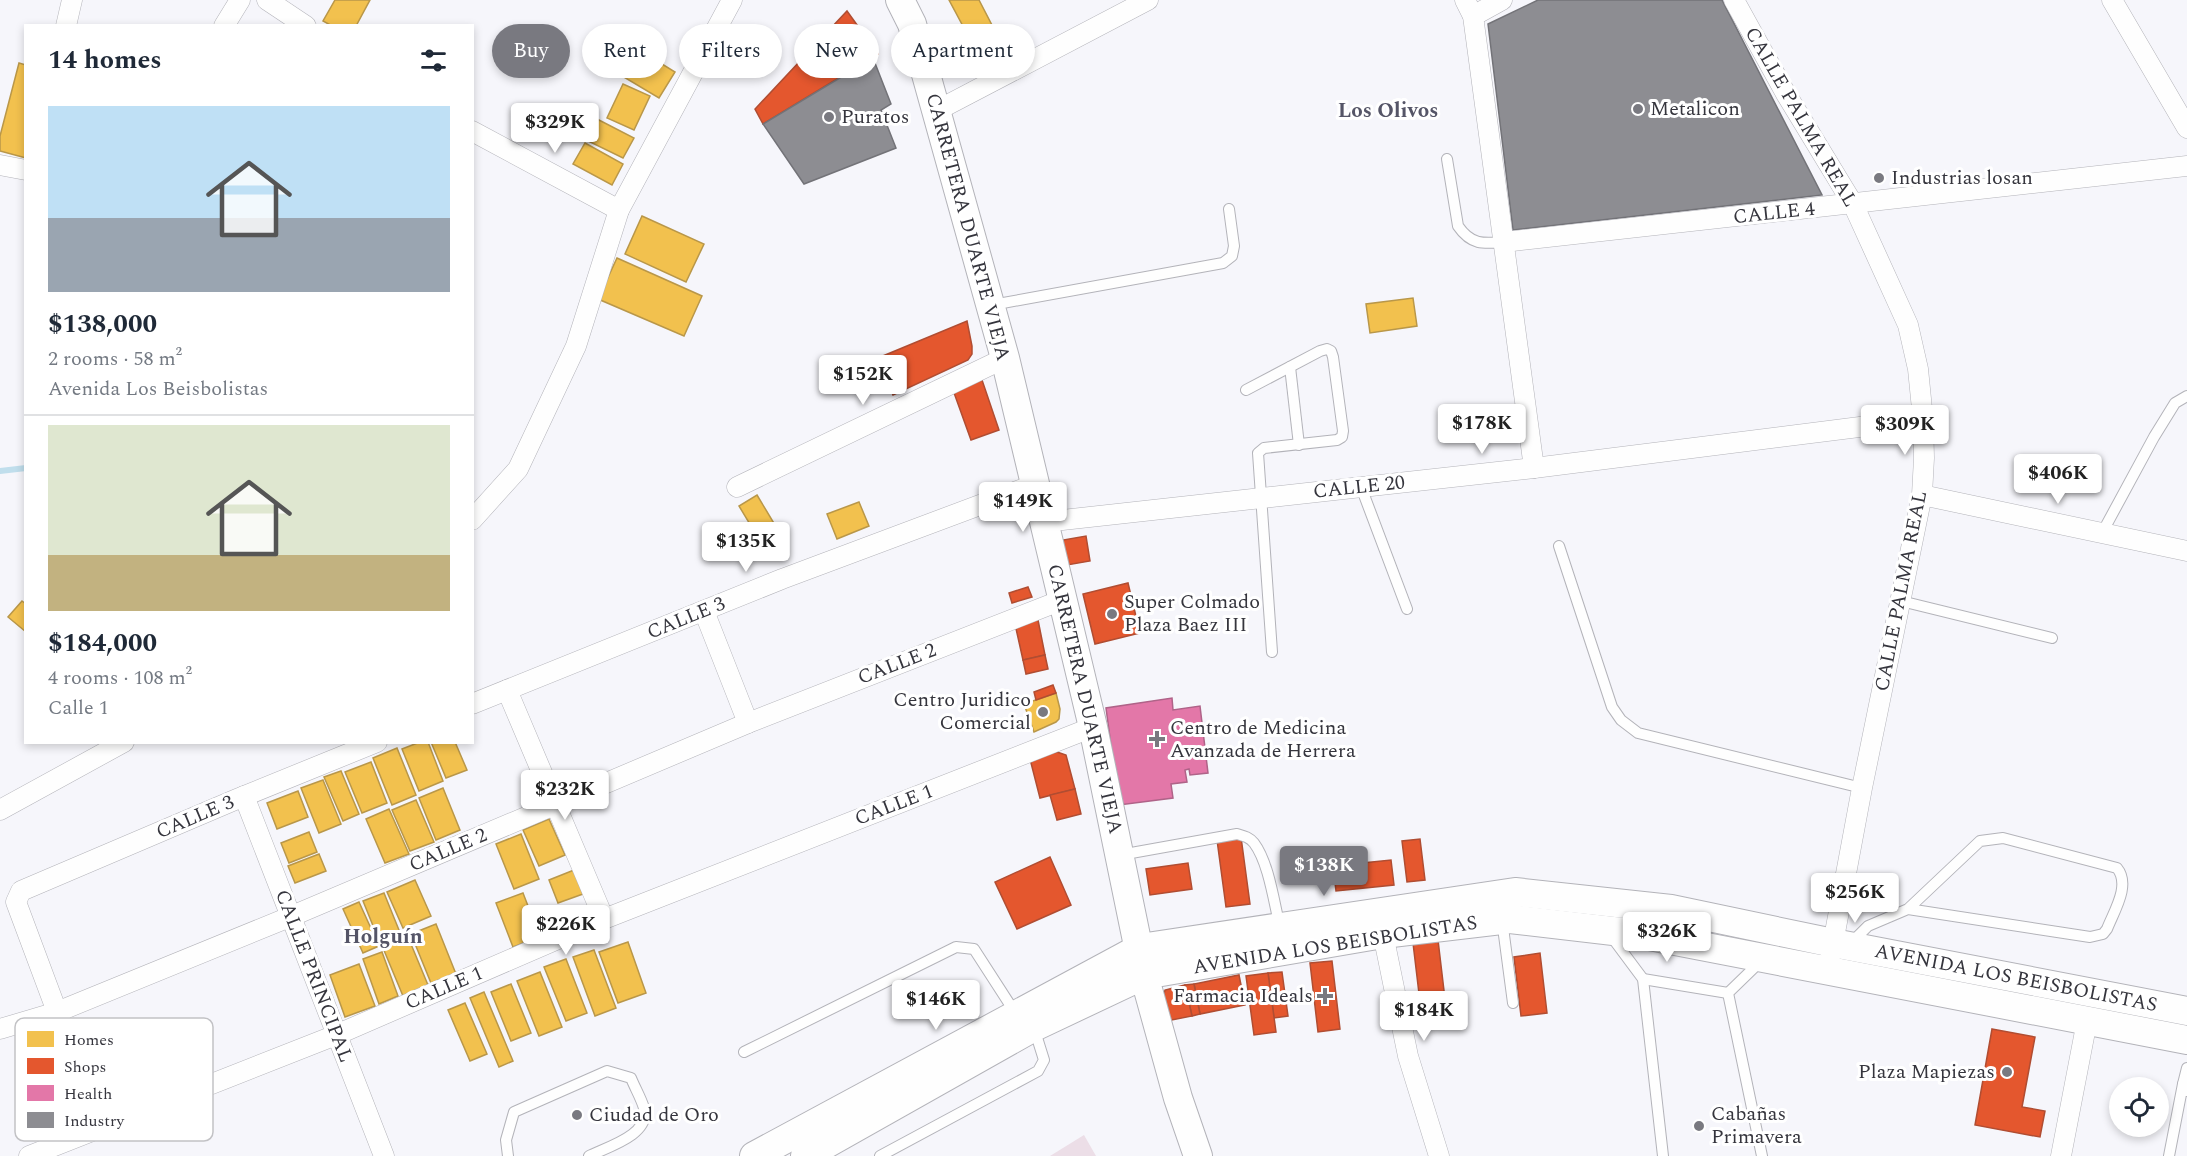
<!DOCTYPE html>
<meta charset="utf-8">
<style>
:root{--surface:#fff;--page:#f6f6f7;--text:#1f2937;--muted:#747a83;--line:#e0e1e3;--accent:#797980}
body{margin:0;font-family:Spectral,serif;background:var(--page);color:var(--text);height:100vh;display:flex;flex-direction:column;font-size:22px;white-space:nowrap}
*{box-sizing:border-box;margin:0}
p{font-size:20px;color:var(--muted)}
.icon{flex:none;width:33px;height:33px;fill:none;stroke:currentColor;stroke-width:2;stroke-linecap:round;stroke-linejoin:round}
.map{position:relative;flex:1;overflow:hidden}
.sheet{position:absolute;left:24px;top:24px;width:450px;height:720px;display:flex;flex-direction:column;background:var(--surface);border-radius:0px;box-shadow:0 3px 9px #0003}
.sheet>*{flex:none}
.hud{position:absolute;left:492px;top:24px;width:570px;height:54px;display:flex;gap:12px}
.controls{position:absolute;left:2109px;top:1077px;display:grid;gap:12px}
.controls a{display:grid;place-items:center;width:60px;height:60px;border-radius:50%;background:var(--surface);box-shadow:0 3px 9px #0003;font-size:30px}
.price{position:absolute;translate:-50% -51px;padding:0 14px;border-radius:6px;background:#fff;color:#222;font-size:20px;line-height:39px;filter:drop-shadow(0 2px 3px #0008)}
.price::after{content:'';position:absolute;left:50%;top:36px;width:18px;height:14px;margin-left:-9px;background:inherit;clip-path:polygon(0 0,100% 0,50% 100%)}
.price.selected{background:var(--accent);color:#fff}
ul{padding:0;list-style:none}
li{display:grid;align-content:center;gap:12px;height:318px;padding:0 24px}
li+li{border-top:2px solid var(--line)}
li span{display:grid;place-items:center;height:186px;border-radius:0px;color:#555}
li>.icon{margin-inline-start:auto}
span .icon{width:108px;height:108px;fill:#fffc;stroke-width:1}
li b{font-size:26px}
h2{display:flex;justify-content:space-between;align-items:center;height:72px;padding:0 24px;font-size:26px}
.pill{padding:0 21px;border-radius:27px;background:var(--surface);box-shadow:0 3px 9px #0003;font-size:21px;line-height:54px}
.pill.selected{background:var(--accent);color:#fff}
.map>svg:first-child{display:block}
.pitch{fill:#ecdee7}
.homes{fill:#f2c14e;stroke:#b99749;stroke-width:1.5}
.shops{fill:#e4572e;stroke:#b04d32;stroke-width:1.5}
.health{fill:#e377a8;stroke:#af6388;stroke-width:1.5}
.industry{fill:#8d8d92;stroke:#737378;stroke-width:1.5}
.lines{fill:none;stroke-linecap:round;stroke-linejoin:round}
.stream{stroke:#c0deec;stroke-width:6}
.service-casing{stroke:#b3b3b9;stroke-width:12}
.minor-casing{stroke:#b3b3b9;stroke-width:21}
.secondary-casing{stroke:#b3b3b9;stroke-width:30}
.service{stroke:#fefefe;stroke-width:10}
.minor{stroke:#fefefe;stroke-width:20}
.secondary{stroke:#fefefe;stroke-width:28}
.poi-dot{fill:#797980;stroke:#fff;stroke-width:2}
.labels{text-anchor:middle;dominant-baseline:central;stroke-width:6;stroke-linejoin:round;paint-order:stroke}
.poi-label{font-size:20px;fill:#35353d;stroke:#fff;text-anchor:start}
.street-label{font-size:20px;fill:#35353d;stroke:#fff}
.neighbourhood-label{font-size:21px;font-weight:bold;fill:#555567;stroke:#fff}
.key{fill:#fff;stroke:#c2c2c5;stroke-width:1.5}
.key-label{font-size:16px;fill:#35353d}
</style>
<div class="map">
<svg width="2187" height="1156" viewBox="0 0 2187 1156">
<rect width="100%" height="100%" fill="#f6f6fb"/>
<!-- pitch -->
<path class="pitch" d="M 1084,1135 L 1096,1156 L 1050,1156 Z"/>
<!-- homes -->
<g class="homes">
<path d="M 335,0 L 370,0 L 356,26 L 332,26 L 323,21 Z"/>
<path d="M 949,0 L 979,0 L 995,31 L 972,43 Z"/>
<path d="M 628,43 L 675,72 L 659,98 L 612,70 Z"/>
<path d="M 19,63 L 26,65 L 26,158 L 0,151 L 0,136 Z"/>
<path d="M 623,84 L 650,96 L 634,130 L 607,118 Z"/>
<path d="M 597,119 L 634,138 L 623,158 L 586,140 Z"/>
<path d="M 585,143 L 623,164 L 612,185 L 573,164 Z"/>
<path d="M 642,216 L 704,244 L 686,282 L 625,254 Z"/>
<path d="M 617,258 L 702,296 L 684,336 L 598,299 Z"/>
<path d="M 1413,298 L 1417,326 L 1370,333 L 1366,304 Z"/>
<path d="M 757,495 L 775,525 L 757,536 L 739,506 Z"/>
<path d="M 859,502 L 869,526 L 837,539 L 827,514 Z"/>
<path d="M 22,601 L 26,604 L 26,632 L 8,617 Z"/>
<path d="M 1056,693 L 1060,709 L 1059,719 L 1056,722 L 1034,732 L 1024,704 Z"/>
<path d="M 420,742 L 428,742 L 443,781 L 419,791 L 402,749 Z"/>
<path d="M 431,742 L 455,742 L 467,770 L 446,778 Z"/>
<path d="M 397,748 L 416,795 L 392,805 L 373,758 Z"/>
<path d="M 371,762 L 387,803 L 362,813 L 345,772 Z"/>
<path d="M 341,771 L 359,814 L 343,821 L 324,777 Z"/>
<path d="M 323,780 L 341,824 L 319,833 L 301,788 Z"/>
<path d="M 443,788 L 460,830 L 436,840 L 419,798 Z"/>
<path d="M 298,791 L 308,817 L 277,829 L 267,803 Z"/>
<path d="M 416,800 L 434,842 L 410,851 L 392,810 Z"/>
<path d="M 389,809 L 409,854 L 385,863 L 366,819 Z"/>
<path d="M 549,819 L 565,855 L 539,866 L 523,830 Z"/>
<path d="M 309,832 L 317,852 L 289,863 L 281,843 Z"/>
<path d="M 521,834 L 539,879 L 514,889 L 496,844 Z"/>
<path d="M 319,854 L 326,871 L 295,883 L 288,866 Z"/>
<path d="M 574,870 L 583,894 L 558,903 L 549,880 Z"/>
<path d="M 415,880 L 431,916 L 403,928 L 387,892 Z"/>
<path d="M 384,893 L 401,935 L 380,943 L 363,901 Z"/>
<path d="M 523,893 L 540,937 L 513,947 L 496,903 Z"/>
<path d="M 359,902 L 379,946 L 363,953 L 343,909 Z"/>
<path d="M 436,924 L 456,974 L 431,983 L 411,934 Z"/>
<path d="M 408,937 L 428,985 L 403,996 L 383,948 Z"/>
<path d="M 628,942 L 646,993 L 618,1003 L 599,952 Z"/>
<path d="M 594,950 L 616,1008 L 595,1016 L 573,957 Z"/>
<path d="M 382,952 L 398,996 L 379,1004 L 363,959 Z"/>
<path d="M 566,959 L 587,1013 L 566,1021 L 544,967 Z"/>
<path d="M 359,964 L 375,1006 L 345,1017 L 330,975 Z"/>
<path d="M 540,972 L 562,1027 L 539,1036 L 517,981 Z"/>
<path d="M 511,984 L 531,1033 L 511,1041 L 491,992 Z"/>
<path d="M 484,992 L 513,1061 L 499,1067 L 470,998 Z"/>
<path d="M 465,1003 L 487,1054 L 470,1061 L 448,1010 Z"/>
</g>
<!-- shops -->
<g class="shops">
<path d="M 847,11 L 878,54 L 763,124 L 755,109 Z"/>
<path d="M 967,321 L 972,346 L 972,354 L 968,360 L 893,395 L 878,358 Z"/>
<path d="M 982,380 L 999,430 L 971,440 L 953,390 Z"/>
<path d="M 1086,536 L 1090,561 L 1067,565 L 1063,540 Z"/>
<path d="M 1128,583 L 1140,633 L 1095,644 L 1083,594 Z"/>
<path d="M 1028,587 L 1032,597 L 1012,603 L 1009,593 Z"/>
<path d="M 1038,620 L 1045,655 L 1023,660 L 1015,624 Z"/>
<path d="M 1045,655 L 1048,669 L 1026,674 L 1023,660 Z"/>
<path d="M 1053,685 L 1056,693 L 1036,700 L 1034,692 Z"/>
<path d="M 1057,752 L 1066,755 L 1075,789 L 1040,798 L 1030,759 Z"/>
<path d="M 1075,789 L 1081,814 L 1057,820 L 1050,795 Z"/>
<path d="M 1241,837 L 1250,904 L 1226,907 L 1217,840 Z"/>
<path d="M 1420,839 L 1425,880 L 1407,882 L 1402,841 Z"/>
<path d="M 1050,857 L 1071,905 L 1017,929 L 995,882 Z"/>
<path d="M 1391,860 L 1394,885 L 1336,891 L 1333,866 Z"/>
<path d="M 1188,863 L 1192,889 L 1150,895 L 1146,869 Z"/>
<path d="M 1438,940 L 1445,999 L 1420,1002 L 1413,943 Z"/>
<path d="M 1540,953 L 1547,1013 L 1521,1016 L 1514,957 Z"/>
<path d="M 1332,961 L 1340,1029 L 1318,1032 L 1310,963 Z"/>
<path d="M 1282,972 L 1288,1016 L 1274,1018 L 1268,973 Z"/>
<path d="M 1268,973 L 1276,1032 L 1254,1035 L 1246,976 Z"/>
<path d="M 1239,975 L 1245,1005 L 1200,1014 L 1194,984 Z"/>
<path d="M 1194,984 L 1200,1014 L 1192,1016 L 1185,985 Z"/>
<path d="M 1185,985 L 1192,1016 L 1167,1021 L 1162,1002 L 1165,990 Z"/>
<path d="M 1992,1029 L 2035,1037 L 2022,1107 L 2045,1111 L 2040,1137 L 1975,1125 Z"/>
</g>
<!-- health -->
<path class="health" d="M 1172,698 L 1173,710 L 1200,706 L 1208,773 L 1190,775 L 1189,769 L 1185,770 L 1187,782 L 1171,784 L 1173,798 L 1119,805 L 1106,708 Z"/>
<!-- industry -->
<g class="industry">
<path d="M 1538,0 L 1722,0 L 1822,195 L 1513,230 L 1488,24 Z"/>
<path d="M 873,58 L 891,104 L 881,110 L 896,148 L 804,184 L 763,124 Z"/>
</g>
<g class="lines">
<!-- stream -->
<path class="stream" d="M 0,471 L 26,468"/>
<defs>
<g id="service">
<path d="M 1447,159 L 1458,226 C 1471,245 1483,244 1504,242"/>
<path d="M 992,305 L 1223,263 L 1232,256 L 1234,246 L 1229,209"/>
<path d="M 1290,367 L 1299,445"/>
<path d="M 1246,390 L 1320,351 L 1327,349 L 1331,351 L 1333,357 L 1343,431 L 1342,437 L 1337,440 L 1264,448 L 1258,453 L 1272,652"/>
<path d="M 1361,487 L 1407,609"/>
<path d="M 2102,533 L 2154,437 L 2175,403 L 2187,396"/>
<path d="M 1559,546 L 1612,707 L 1621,720 L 1638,733 L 1862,788"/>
<path d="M 1901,601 L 2052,638"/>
<path d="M 1120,855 L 1237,834 C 1244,836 1249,837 1254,843 C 1269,863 1274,903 1280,927"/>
<path d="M 1502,920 L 1513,1003"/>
<path d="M 1611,936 L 1643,979 L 1663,1156"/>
<path d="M 1850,944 L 1868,926 L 1908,909 L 1980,841 L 2003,838 L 2117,868 C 2131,885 2114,911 2107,929 L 2103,934 L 2090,937 L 1908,909"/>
<path d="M 1761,961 L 1728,993 L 1762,1156"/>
<path d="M 1643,979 L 1728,993"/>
<path d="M 744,1052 L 956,947 L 974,949 L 1016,1014"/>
<path d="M 2186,1091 L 2183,1084 L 2187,1068"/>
<path d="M 508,1156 L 506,1140 L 514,1112 L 607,1071 L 631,1078 C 635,1088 641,1098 644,1108 C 651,1135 607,1147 589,1156"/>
<path d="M 880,1156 L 1038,1071 L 1044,1060 L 1034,1028"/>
<path d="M 2169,1156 L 2183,1084"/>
</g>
<g id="minor">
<path d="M 267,0 L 306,26"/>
<path d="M 1465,0 L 1473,16 L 1534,468"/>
<path d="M 1734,0 L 1786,94 L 1853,204 L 1908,325 L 1918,369 L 1923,419 L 1924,458 L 1922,495 L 1862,788 L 1831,954"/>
<path d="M 2112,0 L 2187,128"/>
<path d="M 1473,16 L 1502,0"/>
<path d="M 66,26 L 72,0"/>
<path d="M 224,26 L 240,0"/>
<path d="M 936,111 L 1148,0"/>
<path d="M 472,131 L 619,210"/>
<path d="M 0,165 L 26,170"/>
<path d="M 1504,242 L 2187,166"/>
<path d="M 737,487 L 1005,358"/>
<path d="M 1922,495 L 2187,551"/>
<path d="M 472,520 L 518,469 L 576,346 L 619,210 L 732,0"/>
<path d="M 1044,522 L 1534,468 L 1923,419"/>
<path d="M 704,611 L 748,723"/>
<path d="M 507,690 L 604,919"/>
<path d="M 472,704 L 782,579 L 1036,484"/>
<path d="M 244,796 L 384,1156"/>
<path d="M 0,810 L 124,742"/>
<path d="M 1383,934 L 1408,1056 L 1439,1156"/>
<path d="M 0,1029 L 57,1012 L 292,916 L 748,723 L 1062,600"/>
<path d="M 100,1127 L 16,902 L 21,891 L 237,799 L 377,742"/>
<path d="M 29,1156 L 336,1035 L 604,919 L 1093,727"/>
<path d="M 2061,1156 L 2087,1021"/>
</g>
<g id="secondary">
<path d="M 900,0 L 912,24 L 1005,358 L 1093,727 L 1144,975 L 1178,1098 L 1198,1156"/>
<path d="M 754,1156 L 1140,948 L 1515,892 L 1671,909 L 1833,943 L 2187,1011"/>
<path d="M 805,1156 L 1034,1027 L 1144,975 L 1383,934 L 1510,919 L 1639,934 L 2187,1040"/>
</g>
</defs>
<!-- service casing -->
<use href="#service" class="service-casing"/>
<!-- minor casing -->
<use href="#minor" class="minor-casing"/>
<!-- secondary casing -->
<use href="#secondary" class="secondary-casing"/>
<!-- service -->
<use href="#service" class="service"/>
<!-- minor -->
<use href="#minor" class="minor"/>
<!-- secondary -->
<use href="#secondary" class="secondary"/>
</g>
<!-- markers -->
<g class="poi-dot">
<circle cx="1638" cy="109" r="6"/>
<circle cx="829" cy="117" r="6"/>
<circle cx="1879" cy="178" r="6"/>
<circle cx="1112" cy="614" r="6"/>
<circle cx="1043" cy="712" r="6"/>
<path d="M1154 730h6v6h6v6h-6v6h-6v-6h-6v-6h6z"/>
<path d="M1322 987h6v6h6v6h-6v6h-6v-6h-6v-6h6z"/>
<circle cx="2007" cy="1072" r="6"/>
<circle cx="577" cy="1115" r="6"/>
<circle cx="1699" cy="1126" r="6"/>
</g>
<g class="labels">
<!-- poi labels -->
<g class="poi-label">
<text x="1650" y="109">Metalicon</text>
<text x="841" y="117">Puratos</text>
<text x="1891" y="178">Industrias losan</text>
<text x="1124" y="602">Super Colmado<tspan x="1124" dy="23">Plaza Baez III</tspan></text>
<text x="1031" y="700" text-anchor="end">Centro Juridico<tspan x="1031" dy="23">Comercial</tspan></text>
<text x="1170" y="728">Centro de Medicina<tspan x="1170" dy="23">Avanzada de Herrera</tspan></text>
<text x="1313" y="996" text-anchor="end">Farmacia Ideals</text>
<text x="1995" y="1072" text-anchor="end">Plaza Mapiezas</text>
<text x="1711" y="1114">Cabañas<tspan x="1711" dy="23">Primavera</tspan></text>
<text x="589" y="1115">Ciudad de Oro</text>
</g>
<!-- street labels -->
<g class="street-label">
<text transform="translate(1801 117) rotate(60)">CALLE PALMA REAL</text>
<text transform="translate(1774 213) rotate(-6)">CALLE 4</text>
<text transform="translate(968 227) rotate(75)">CARRETERA DUARTE VIEJA</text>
<text transform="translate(1359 487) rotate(-6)">CALLE 20</text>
<text transform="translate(1901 591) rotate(-79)">CALLE PALMA REAL</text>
<text transform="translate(686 618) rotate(-22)">CALLE 3</text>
<text transform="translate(897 664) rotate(-21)">CALLE 2</text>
<text transform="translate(1085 699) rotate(77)">CARRETERA DUARTE VIEJA</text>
<text transform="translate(894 805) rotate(-21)">CALLE 1</text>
<text transform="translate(195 817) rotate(-23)">CALLE 3</text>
<text transform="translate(448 850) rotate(-23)">CALLE 2</text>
<text transform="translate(1335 945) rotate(-9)">AVENIDA LOS BEISBOLISTAS</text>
<text transform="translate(314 976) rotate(69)">CALLE PRINCIPAL</text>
<text transform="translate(2016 978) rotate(11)">AVENIDA LOS BEISBOLISTAS</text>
<text transform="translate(444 988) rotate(-23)">CALLE 1</text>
</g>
<!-- neighbourhood labels -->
<g class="neighbourhood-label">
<text x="1388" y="111">Los Olivos</text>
<text x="383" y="937">Holguín</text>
</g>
</g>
<!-- legend -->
<rect x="15" y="1018" width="198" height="123" rx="9" class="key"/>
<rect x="27" y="1031" width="27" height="16" fill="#f2c14e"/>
<rect x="27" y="1058" width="27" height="16" fill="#e4572e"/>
<rect x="27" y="1085" width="27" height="16" fill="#e377a8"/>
<rect x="27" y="1112" width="27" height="16" fill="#8d8d92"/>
<g class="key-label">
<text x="64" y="1045">Homes</text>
<text x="64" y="1072">Shops</text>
<text x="64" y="1099">Health</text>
<text x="64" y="1126">Industry</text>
</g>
</svg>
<div class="controls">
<a><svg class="icon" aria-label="locate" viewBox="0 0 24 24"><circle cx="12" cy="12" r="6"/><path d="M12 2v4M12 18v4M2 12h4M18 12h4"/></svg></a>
</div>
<b class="price" style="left:555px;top:154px">$329K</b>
<b class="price" style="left:863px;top:406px">$152K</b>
<b class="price" style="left:1482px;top:455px">$178K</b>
<b class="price" style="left:1905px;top:456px">$309K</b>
<b class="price" style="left:2058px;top:505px">$406K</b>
<b class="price" style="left:1023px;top:533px">$149K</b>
<b class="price" style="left:746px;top:573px">$135K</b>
<b class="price" style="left:565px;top:821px">$232K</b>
<b class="price selected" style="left:1324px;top:897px">$138K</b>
<b class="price" style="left:1855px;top:924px">$256K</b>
<b class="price" style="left:566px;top:956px">$226K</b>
<b class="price" style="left:1667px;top:963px">$326K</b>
<b class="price" style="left:936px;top:1031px">$146K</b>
<b class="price" style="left:1424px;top:1042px">$184K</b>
<div class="hud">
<a class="pill selected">Buy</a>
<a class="pill">Rent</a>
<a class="pill">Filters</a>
<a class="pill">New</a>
<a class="pill">Apartment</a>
</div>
<section class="sheet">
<h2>14 homes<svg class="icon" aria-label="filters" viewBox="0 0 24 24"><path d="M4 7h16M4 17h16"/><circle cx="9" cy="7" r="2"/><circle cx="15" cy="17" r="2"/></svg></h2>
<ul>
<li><span style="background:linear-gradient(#bfe0f5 60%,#9aa5b1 0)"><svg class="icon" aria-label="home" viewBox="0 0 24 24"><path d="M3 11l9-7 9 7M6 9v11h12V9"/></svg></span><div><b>$138,000</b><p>2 rooms · 58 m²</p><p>Avenida Los Beisbolistas</p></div></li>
<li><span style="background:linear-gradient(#dfe7d0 70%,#c2b280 0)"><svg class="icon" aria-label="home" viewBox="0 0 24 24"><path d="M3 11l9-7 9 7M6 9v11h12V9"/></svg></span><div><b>$184,000</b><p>4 rooms · 108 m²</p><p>Calle 1</p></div></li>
</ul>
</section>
</div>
